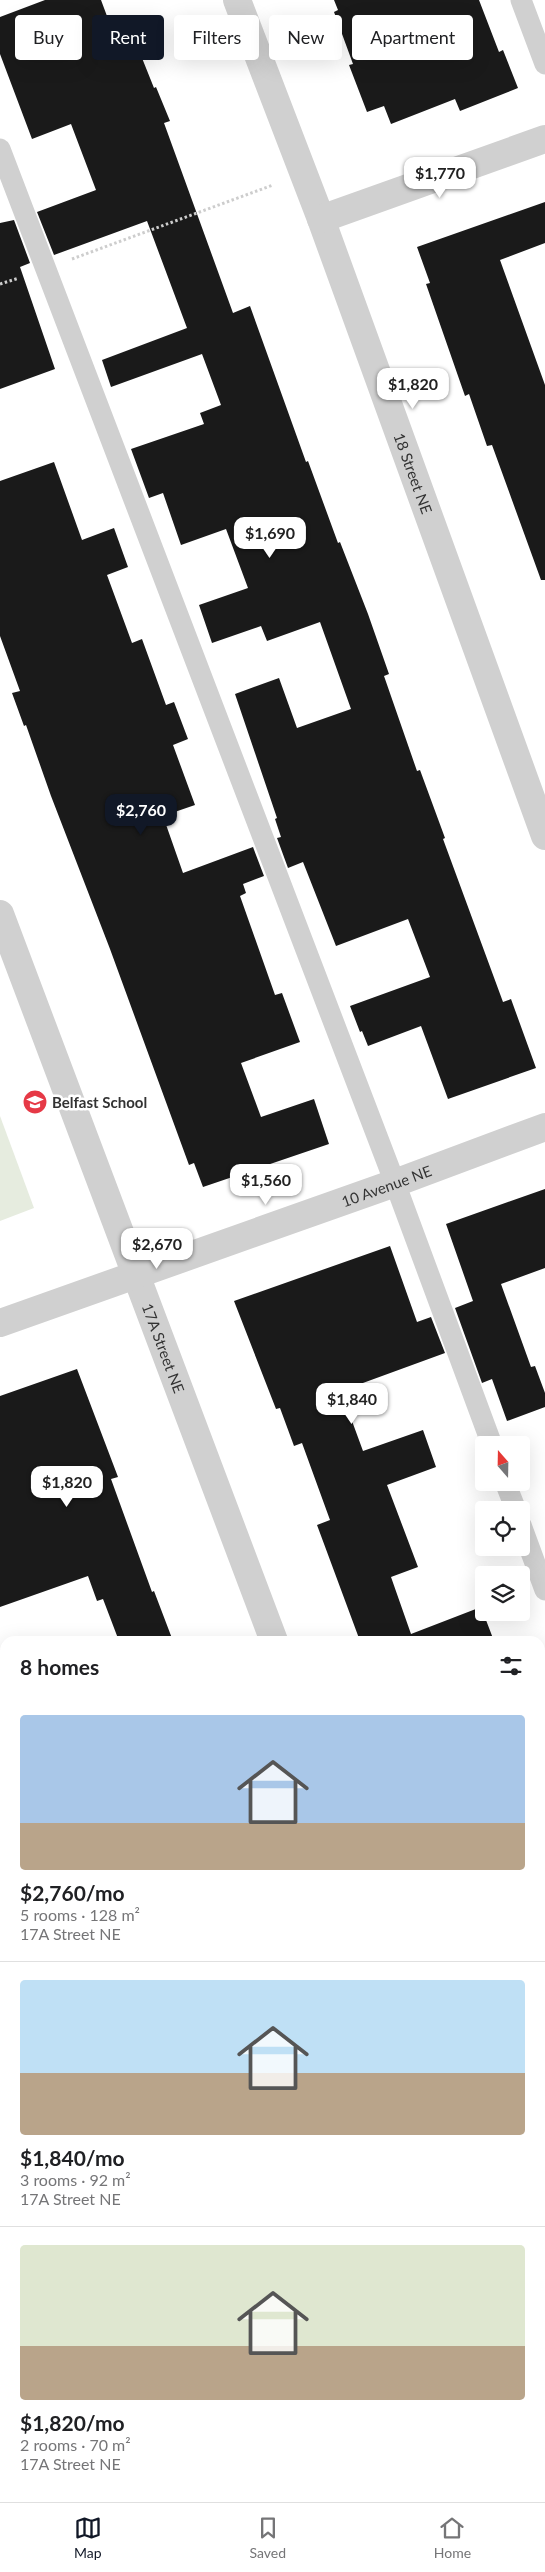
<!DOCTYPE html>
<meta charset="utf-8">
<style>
:root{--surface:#fff;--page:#f2f2f2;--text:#202124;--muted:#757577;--line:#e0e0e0;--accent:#111827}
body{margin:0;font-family:Lato,sans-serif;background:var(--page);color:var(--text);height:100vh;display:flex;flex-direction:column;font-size:19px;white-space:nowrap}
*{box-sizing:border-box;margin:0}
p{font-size:16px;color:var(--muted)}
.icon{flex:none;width:28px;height:28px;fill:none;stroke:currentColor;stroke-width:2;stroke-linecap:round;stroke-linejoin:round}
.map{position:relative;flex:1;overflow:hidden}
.details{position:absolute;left:0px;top:1636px;width:545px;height:866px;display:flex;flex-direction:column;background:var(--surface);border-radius:15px 15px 0 0;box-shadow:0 5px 20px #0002}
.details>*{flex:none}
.top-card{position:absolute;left:15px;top:15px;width:515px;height:45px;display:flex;gap:10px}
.needle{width:32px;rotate:340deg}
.fabs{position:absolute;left:475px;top:1436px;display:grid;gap:10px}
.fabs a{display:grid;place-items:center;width:55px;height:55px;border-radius:5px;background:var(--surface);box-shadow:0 5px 20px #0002;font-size:25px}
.price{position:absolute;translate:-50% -42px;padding:0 11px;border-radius:10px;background:#fff;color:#222;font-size:16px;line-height:32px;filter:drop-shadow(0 1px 2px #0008)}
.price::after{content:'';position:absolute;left:50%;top:30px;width:15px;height:11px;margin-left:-8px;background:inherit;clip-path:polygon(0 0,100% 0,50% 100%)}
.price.selected{background:var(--accent);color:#fff}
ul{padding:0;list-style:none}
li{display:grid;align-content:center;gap:10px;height:265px;padding:0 20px}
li+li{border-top:1px solid var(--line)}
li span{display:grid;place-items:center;height:155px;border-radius:5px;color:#555}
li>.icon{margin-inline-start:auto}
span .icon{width:90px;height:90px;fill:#fffc;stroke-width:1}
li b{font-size:21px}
h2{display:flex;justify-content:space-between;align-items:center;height:60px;padding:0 20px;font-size:21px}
.tag{padding:0 18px;border-radius:5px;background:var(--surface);box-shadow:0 5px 20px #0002;font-size:18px;line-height:45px}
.tag.selected{background:var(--accent);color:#fff}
.menu{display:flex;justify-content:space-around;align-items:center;height:70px;border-top:1px solid var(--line);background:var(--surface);font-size:14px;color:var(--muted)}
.menu a{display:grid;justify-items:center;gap:2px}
.menu .selected{color:var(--accent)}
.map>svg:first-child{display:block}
.green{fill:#e6ecdf}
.building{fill:#1a1a1a}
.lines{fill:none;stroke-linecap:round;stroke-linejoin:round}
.path{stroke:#cdcdcd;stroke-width:3;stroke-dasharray:2.5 2.5;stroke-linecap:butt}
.service{stroke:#d0d0d0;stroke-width:21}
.minor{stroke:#d0d0d0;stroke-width:28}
.labels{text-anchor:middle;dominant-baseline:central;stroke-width:5;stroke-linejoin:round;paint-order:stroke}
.street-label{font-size:15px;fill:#333;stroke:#fff}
.poi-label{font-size:15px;font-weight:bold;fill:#333;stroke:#fff;text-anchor:start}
</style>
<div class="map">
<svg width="545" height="2502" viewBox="0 0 545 2502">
<rect width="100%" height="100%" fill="#fff"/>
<!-- green -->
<path class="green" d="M 0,1116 L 34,1208 L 0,1221 Z"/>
<!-- building -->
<g class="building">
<path d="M 45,0 L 101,0 L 123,59 L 140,53 L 154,88 L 156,87 L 170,121 L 164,123 L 233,313 L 250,306 L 306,462 L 308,461 L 338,543 L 340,542 L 368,614 L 389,674 L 384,676 L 417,771 L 420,770 L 445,838 L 443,839 L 503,1002 L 511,999 L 536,1068 L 448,1099 L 421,1026 L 368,1046 L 362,1031 L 360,1032 L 350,1006 L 430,977 L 408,919 L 336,946 L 303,862 L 288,868 L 277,838 L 281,837 L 275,819 L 277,818 L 235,694 L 279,678 L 297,728 L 351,709 L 320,622 L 267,641 L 261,626 L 212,643 L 199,605 L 248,588 L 226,529 L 181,545 L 163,493 L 149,498 L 131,449 L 204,424 L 200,413 L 221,405 L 202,354 L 111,387 L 102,360 L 187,328 L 147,221 L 54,255 L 37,212 L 96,190 L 71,124 L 32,139 L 0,54 L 0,17 Z"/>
<path d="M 334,0 L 479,0 L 499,52 L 503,50 L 518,88 L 460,111 L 455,99 L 391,124 L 384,106 L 367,112 L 349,65 L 353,64 L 334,12 L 338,10 Z"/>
<path d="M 545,202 L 545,243 L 500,260 L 545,385 L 545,580 L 541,580 L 492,445 L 487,446 L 469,394 L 465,396 L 426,284 L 430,283 L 417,247 Z"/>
<path d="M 14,220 L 30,263 L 20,267 L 55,369 L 0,389 L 0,223 Z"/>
<path d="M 54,462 L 82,540 L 114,528 L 128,567 L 107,575 L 132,643 L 142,639 L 166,705 L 174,702 L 188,739 L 173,745 L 195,805 L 163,816 L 183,873 L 253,847 L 264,876 L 243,884 L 246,893 L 240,896 L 275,995 L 282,993 L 300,1042 L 241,1063 L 261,1117 L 314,1099 L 329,1144 L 203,1187 L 194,1163 L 189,1165 L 110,949 L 51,796 L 26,725 L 24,726 L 12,693 L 20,691 L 0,636 L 0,481 Z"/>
<path d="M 545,1189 L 545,1268 L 501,1284 L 531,1367 L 535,1366 L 545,1393 L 545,1407 L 507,1421 L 492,1379 L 482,1383 L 455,1308 L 473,1301 L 446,1224 Z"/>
<path d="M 390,1246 L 417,1322 L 431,1317 L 445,1353 L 341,1391 L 363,1451 L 423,1430 L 436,1467 L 387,1485 L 418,1567 L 391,1577 L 411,1634 L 481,1607 L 494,1641 L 360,1641 L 317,1525 L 330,1520 L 302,1443 L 294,1446 L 280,1408 L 276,1409 L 234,1301 Z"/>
<path d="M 77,1369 L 118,1477 L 111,1479 L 152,1592 L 154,1591 L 173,1641 L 119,1641 L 103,1599 L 97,1601 L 88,1576 L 0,1607 L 0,1396 Z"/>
</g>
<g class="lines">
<!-- path -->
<g class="path">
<path d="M 72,259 L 273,185"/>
<path d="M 0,284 L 19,278"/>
<path d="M 540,2165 L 545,2163"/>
<path d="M 0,2382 L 5,2380"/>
</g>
<!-- service -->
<g class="service">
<path d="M 521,0 L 545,64"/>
<path d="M 0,149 L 395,1183 L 492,1445"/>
<path d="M 505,1482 L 516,1510"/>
<path d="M 521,1525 L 545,1590"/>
<path d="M 0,1665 L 5,1678"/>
<path d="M 314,2498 L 316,2502"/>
</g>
<!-- minor -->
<g class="minor">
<path id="s1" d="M 237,0 L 321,219 L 545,836"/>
<path d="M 321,219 L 545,139"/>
<path id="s2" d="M 0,914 L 274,1641"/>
<path id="s3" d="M 0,1323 L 395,1183 L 545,1127"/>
<path d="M 540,2347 L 545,2361"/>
<path d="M 0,2419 L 5,2433"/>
<path d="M 30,2498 L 31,2502"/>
</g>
</g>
<!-- icons -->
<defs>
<symbol id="school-disc" viewBox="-11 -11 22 22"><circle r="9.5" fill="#e63946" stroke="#fff"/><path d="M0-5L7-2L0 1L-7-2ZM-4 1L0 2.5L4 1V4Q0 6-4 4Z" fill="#fff"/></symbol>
</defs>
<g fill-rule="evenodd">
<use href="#school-disc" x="21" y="1088" width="28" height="28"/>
</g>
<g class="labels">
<!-- street labels -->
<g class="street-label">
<text stroke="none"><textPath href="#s1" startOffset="505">18 Street NE</textPath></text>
<text stroke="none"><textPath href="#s3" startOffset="410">10 Avenue NE</textPath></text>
<text stroke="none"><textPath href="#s2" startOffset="464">17A Street NE</textPath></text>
</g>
<!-- poi labels -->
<g class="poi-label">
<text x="52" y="1102">Belfast School</text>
</g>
</g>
</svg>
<div class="fabs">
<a><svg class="needle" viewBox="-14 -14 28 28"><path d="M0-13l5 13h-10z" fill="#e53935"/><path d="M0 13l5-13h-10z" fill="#757577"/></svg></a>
<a><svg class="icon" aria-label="locate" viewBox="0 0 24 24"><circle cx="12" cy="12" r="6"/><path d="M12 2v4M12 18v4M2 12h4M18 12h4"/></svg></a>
<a><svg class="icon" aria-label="layers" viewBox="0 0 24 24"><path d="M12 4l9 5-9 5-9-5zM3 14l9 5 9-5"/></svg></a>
</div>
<b class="price" style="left:440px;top:199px">$1,770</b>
<b class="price" style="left:413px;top:410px">$1,820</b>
<b class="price" style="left:270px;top:559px">$1,690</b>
<b class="price selected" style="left:141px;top:836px">$2,760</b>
<b class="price" style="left:266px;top:1206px">$1,560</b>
<b class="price" style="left:157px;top:1270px">$2,670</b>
<b class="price" style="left:352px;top:1425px">$1,840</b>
<b class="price" style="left:67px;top:1508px">$1,820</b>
<div class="top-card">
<a class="tag">Buy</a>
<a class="tag selected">Rent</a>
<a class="tag">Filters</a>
<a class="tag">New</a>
<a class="tag">Apartment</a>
</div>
<section class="details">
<h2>8 homes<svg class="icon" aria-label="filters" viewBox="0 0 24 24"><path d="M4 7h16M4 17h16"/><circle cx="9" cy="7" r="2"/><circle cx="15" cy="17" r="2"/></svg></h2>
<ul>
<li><span style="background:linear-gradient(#a9c7e8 70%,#b9a48a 0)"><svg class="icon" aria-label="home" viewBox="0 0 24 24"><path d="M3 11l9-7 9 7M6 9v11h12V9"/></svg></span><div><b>$2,760/mo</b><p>5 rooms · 128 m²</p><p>17A Street NE</p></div></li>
<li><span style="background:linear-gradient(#bfe0f5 60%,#b9a48a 0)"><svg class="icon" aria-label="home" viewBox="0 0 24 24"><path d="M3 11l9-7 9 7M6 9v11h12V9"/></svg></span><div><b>$1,840/mo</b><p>3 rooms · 92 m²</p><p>17A Street NE</p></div></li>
<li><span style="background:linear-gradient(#dfe7d0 65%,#b9a48a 0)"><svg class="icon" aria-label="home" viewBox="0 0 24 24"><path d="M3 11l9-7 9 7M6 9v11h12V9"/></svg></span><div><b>$1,820/mo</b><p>2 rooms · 70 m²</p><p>17A Street NE</p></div></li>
</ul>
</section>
</div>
<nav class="menu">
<a class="selected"><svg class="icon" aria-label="map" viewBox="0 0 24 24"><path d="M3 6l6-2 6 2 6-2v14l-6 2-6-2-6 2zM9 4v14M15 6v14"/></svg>Map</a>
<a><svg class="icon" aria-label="saved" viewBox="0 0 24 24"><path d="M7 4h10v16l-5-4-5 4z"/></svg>Saved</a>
<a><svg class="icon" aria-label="home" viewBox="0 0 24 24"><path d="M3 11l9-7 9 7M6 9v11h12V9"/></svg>Home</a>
</nav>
